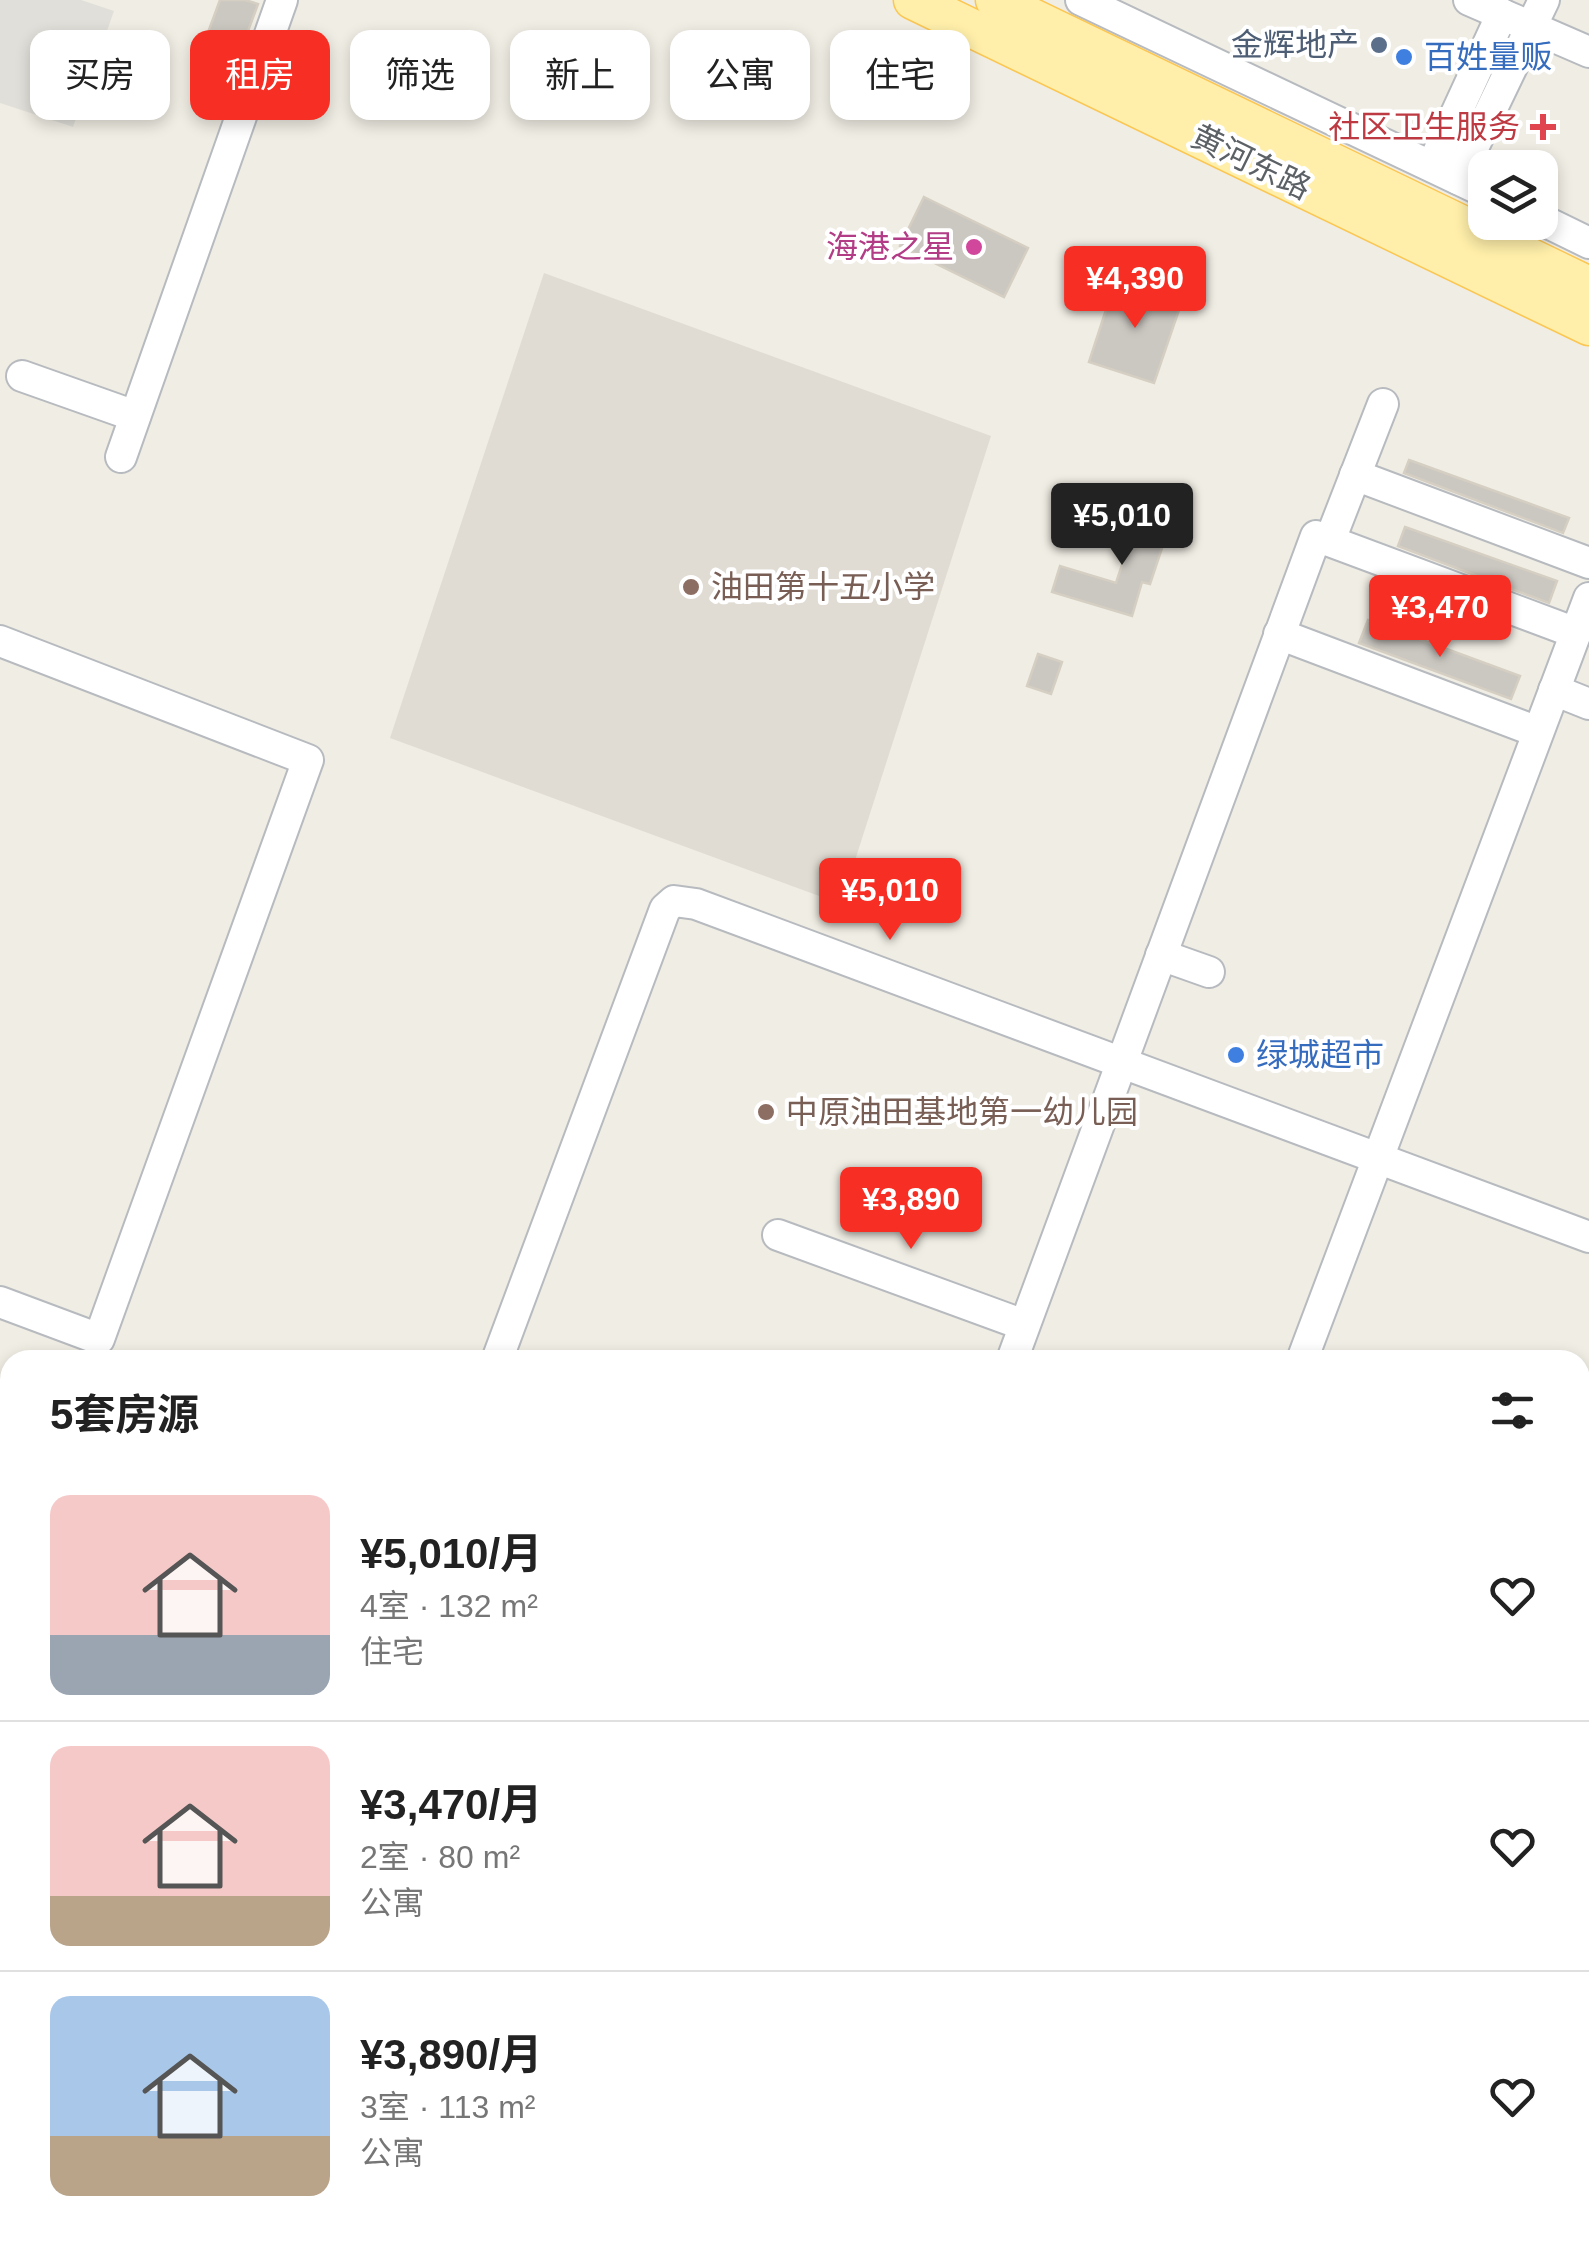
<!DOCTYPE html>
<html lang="zh">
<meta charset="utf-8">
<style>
:root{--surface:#fff;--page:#f6f6f6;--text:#222;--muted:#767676;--line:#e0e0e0;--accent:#f62e24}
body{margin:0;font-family:Arial,"Noto Sans SC",sans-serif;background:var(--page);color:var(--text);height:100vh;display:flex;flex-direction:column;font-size:38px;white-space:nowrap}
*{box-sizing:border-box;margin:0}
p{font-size:32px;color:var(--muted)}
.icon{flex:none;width:55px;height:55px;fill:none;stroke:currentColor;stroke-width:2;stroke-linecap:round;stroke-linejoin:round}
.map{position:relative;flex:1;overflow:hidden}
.details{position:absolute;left:0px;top:1350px;width:1590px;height:892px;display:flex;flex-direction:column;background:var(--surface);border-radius:30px 30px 0 0;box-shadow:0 5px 15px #0003}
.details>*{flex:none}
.guide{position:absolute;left:30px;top:30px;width:1000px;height:90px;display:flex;gap:20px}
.controls{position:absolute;left:1468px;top:150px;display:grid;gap:20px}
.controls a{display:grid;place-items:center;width:90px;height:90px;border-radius:20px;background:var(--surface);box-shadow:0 5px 15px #0003;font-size:50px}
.price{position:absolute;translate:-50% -85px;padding:0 22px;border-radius:10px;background:var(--accent);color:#fff;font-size:32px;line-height:65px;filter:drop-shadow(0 2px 5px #0008)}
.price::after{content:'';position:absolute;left:50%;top:60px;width:30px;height:22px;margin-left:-15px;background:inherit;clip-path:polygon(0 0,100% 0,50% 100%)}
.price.on{background:#222;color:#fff}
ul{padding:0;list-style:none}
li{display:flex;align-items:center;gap:30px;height:250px;padding:0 50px}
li+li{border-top:2px solid var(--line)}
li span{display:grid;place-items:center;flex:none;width:280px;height:200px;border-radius:20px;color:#555}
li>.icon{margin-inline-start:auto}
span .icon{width:120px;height:120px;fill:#fffc;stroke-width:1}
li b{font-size:42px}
h2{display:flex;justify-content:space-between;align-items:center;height:120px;padding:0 50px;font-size:42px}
.tag{padding:0 35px;border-radius:20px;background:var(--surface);box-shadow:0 5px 15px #0003;font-size:35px;line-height:90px}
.tag.on{background:var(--accent);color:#fff}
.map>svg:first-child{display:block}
.commercial{fill:#fff5da}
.industrial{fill:#e0dfd9}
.education{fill:#e0dcd3}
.building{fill:#cbc7c1;stroke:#d5cec2;stroke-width:2.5}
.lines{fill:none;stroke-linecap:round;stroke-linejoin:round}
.minor-casing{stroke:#b7bbbf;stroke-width:34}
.major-casing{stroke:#fbc652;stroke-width:41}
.minor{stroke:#fff;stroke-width:30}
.major{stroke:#ffefaa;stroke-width:38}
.service-dot{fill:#5c6f8a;stroke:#fff;stroke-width:4}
.shop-dot{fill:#3f7fe0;stroke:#fff;stroke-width:4}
.health-dot{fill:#e0444e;stroke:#fff;stroke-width:4}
.hotel-dot{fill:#d1479c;stroke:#fff;stroke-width:4}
.education-dot{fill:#8d6e63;stroke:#fff;stroke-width:4}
.labels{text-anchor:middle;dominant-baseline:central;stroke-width:8;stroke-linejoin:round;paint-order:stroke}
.service-label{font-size:32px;fill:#4e5e75;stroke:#fff;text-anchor:end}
.shop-label{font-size:32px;fill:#366cbe;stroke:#fff;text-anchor:start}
.health-label{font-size:32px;fill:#be3a42;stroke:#fff;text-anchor:end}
.street-label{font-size:32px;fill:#5c6166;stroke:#fff}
.hotel-label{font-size:32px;fill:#b23c85;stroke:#fff;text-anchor:end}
.education-label{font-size:32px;fill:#785e54;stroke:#fff;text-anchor:start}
</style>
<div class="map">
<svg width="1589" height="2242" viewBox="0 0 1589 2242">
<rect width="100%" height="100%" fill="#f0ede4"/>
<!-- commercial -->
<path class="commercial" d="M 10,1818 L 10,2019 L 0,2018 L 0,1846 Z"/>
<!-- industrial -->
<path class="industrial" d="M 0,0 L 81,0 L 114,11 L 73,127 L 0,103 Z"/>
<!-- education -->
<path class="education" d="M 544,273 L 991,436 L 841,904 L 390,738 Z"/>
<!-- building -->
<g class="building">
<path d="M 220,0 L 245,0 L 258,4 L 238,58 L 203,46 Z"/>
<path d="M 137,50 L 154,56 L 136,109 L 119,103 Z"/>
<path d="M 924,197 L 1028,248 L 1004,297 L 900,246 Z"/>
<path d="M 1116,279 L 1182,301 L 1154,383 L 1089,362 Z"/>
<path d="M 1409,460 L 1569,518 L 1563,533 L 1404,473 Z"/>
<path d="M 1142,505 L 1173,515 L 1150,584 L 1142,582 L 1132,616 L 1052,592 L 1060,566 L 1116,583 Z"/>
<path d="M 1405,527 L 1557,581 L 1549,603 L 1398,546 Z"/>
<path d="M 1368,620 L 1520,676 L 1511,699 L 1359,643 Z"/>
<path d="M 1038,654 L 1062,662 L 1051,694 L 1027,686 Z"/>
</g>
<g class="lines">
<defs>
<g id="minor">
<path d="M 1081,0 L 1485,192"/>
<path d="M 1469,0 L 1589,52"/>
<path d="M 1432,166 L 1502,14"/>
<path d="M 1458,179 L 1544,0"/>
<path d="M 1540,219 L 1589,243"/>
<path d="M 22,376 L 135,416"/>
<path d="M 121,457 L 282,0"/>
<path d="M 1355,475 L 1589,563"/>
<path d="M 1330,540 L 1383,404"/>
<path d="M 1279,634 L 1538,732"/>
<path d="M 0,641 L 308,760 L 99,1339 L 0,1302"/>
<path d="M 1554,690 L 1589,704"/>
<path d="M 1161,955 L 1209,972"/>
<path d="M 778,1235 L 1024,1325"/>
<path d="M 497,1360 L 665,909 L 674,901 L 696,904 L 1589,1237"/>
<path d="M 1012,1360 L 1316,536 L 1576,633"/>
<path d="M 1302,1360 L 1589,598"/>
<path d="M 0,1594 L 10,1565"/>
<path d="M 0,2175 L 10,2179"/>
<path d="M 145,2232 L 169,2242"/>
<path d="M 277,2242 L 281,2232"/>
<path d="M 394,2242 L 398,2232"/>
<path d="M 569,2242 L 573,2232"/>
<path d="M 1184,2242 L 1188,2232"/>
</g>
<g id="major">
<path d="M 913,0 L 1589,326"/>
<path d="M 995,0 L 1589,286"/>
<path d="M 1580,2086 L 1589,2062"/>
<path d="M 1580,2187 L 1589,2163"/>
<path d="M 1520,2242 L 1524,2232"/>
<path d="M 1559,2242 L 1563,2232"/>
</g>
</defs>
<!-- minor casing -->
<use href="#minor" class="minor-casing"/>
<!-- major casing -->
<use href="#major" class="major-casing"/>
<!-- minor -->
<use href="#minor" class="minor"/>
<!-- major -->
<use href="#major" class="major"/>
</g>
<!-- markers -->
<circle class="service-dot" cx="1379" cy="45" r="10"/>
<g class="shop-dot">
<circle cx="1404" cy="57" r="10"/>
<circle cx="1236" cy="1055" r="10"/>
</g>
<path class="health-dot" d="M1538 112h10v10h10v10h-10v10h-10v-10h-10v-10h10z"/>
<circle class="hotel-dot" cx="974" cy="247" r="10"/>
<g class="education-dot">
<circle cx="691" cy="587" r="10"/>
<circle cx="766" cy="1112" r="10"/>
</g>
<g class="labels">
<!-- service labels -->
<g class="service-label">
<text x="1359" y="45">金辉地产</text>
</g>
<!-- shop labels -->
<g class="shop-label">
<text x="1424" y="57">百姓量贩</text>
<text x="1256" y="1055">绿城超市</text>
</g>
<!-- health labels -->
<g class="health-label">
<text x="1520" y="127">社区卫生服务</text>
</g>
<!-- street labels -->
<g class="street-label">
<text transform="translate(1251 162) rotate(26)">黄河东路</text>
</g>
<!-- hotel labels -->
<g class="hotel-label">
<text x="954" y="247">海港之星</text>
</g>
<!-- education labels -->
<g class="education-label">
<text x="711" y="587">油田第十五小学</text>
<text x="786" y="1112">中原油田基地第一幼儿园</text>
</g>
</g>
</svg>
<div class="controls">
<a><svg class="icon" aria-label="layers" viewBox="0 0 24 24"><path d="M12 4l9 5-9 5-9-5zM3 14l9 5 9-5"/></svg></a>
</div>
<b class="price" style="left:1135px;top:331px">¥4,390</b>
<b class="price on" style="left:1122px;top:568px">¥5,010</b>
<b class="price" style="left:1440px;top:660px">¥3,470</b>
<b class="price" style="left:890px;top:943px">¥5,010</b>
<b class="price" style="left:911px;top:1252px">¥3,890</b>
<div class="guide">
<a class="tag">买房</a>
<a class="tag on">租房</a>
<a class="tag">筛选</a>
<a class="tag">新上</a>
<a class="tag">公寓</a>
<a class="tag">住宅</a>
</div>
<section class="details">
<h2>5套房源<svg class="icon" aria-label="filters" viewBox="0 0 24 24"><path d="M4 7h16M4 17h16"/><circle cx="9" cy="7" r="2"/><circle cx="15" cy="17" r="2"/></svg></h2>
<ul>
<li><span style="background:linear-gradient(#f6c9c9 70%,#9aa5b1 0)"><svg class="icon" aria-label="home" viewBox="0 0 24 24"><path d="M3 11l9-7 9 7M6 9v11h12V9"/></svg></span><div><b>¥5,010/月</b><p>4室 · 132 m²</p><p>住宅</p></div><svg class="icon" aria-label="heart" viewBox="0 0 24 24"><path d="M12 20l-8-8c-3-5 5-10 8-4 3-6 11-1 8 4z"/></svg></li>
<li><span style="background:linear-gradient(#f6c9c9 75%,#b9a48a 0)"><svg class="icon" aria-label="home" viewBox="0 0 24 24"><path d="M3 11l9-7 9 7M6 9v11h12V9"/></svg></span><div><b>¥3,470/月</b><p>2室 · 80 m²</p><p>公寓</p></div><svg class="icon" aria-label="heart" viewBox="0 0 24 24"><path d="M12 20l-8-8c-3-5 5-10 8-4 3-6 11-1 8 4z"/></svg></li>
<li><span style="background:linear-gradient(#a9c7e8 70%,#b9a48a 0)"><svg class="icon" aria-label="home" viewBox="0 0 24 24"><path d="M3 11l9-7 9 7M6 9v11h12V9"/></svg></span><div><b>¥3,890/月</b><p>3室 · 113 m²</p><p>公寓</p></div><svg class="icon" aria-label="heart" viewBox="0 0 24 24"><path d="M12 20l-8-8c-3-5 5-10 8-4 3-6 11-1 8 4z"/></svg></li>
</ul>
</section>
</div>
